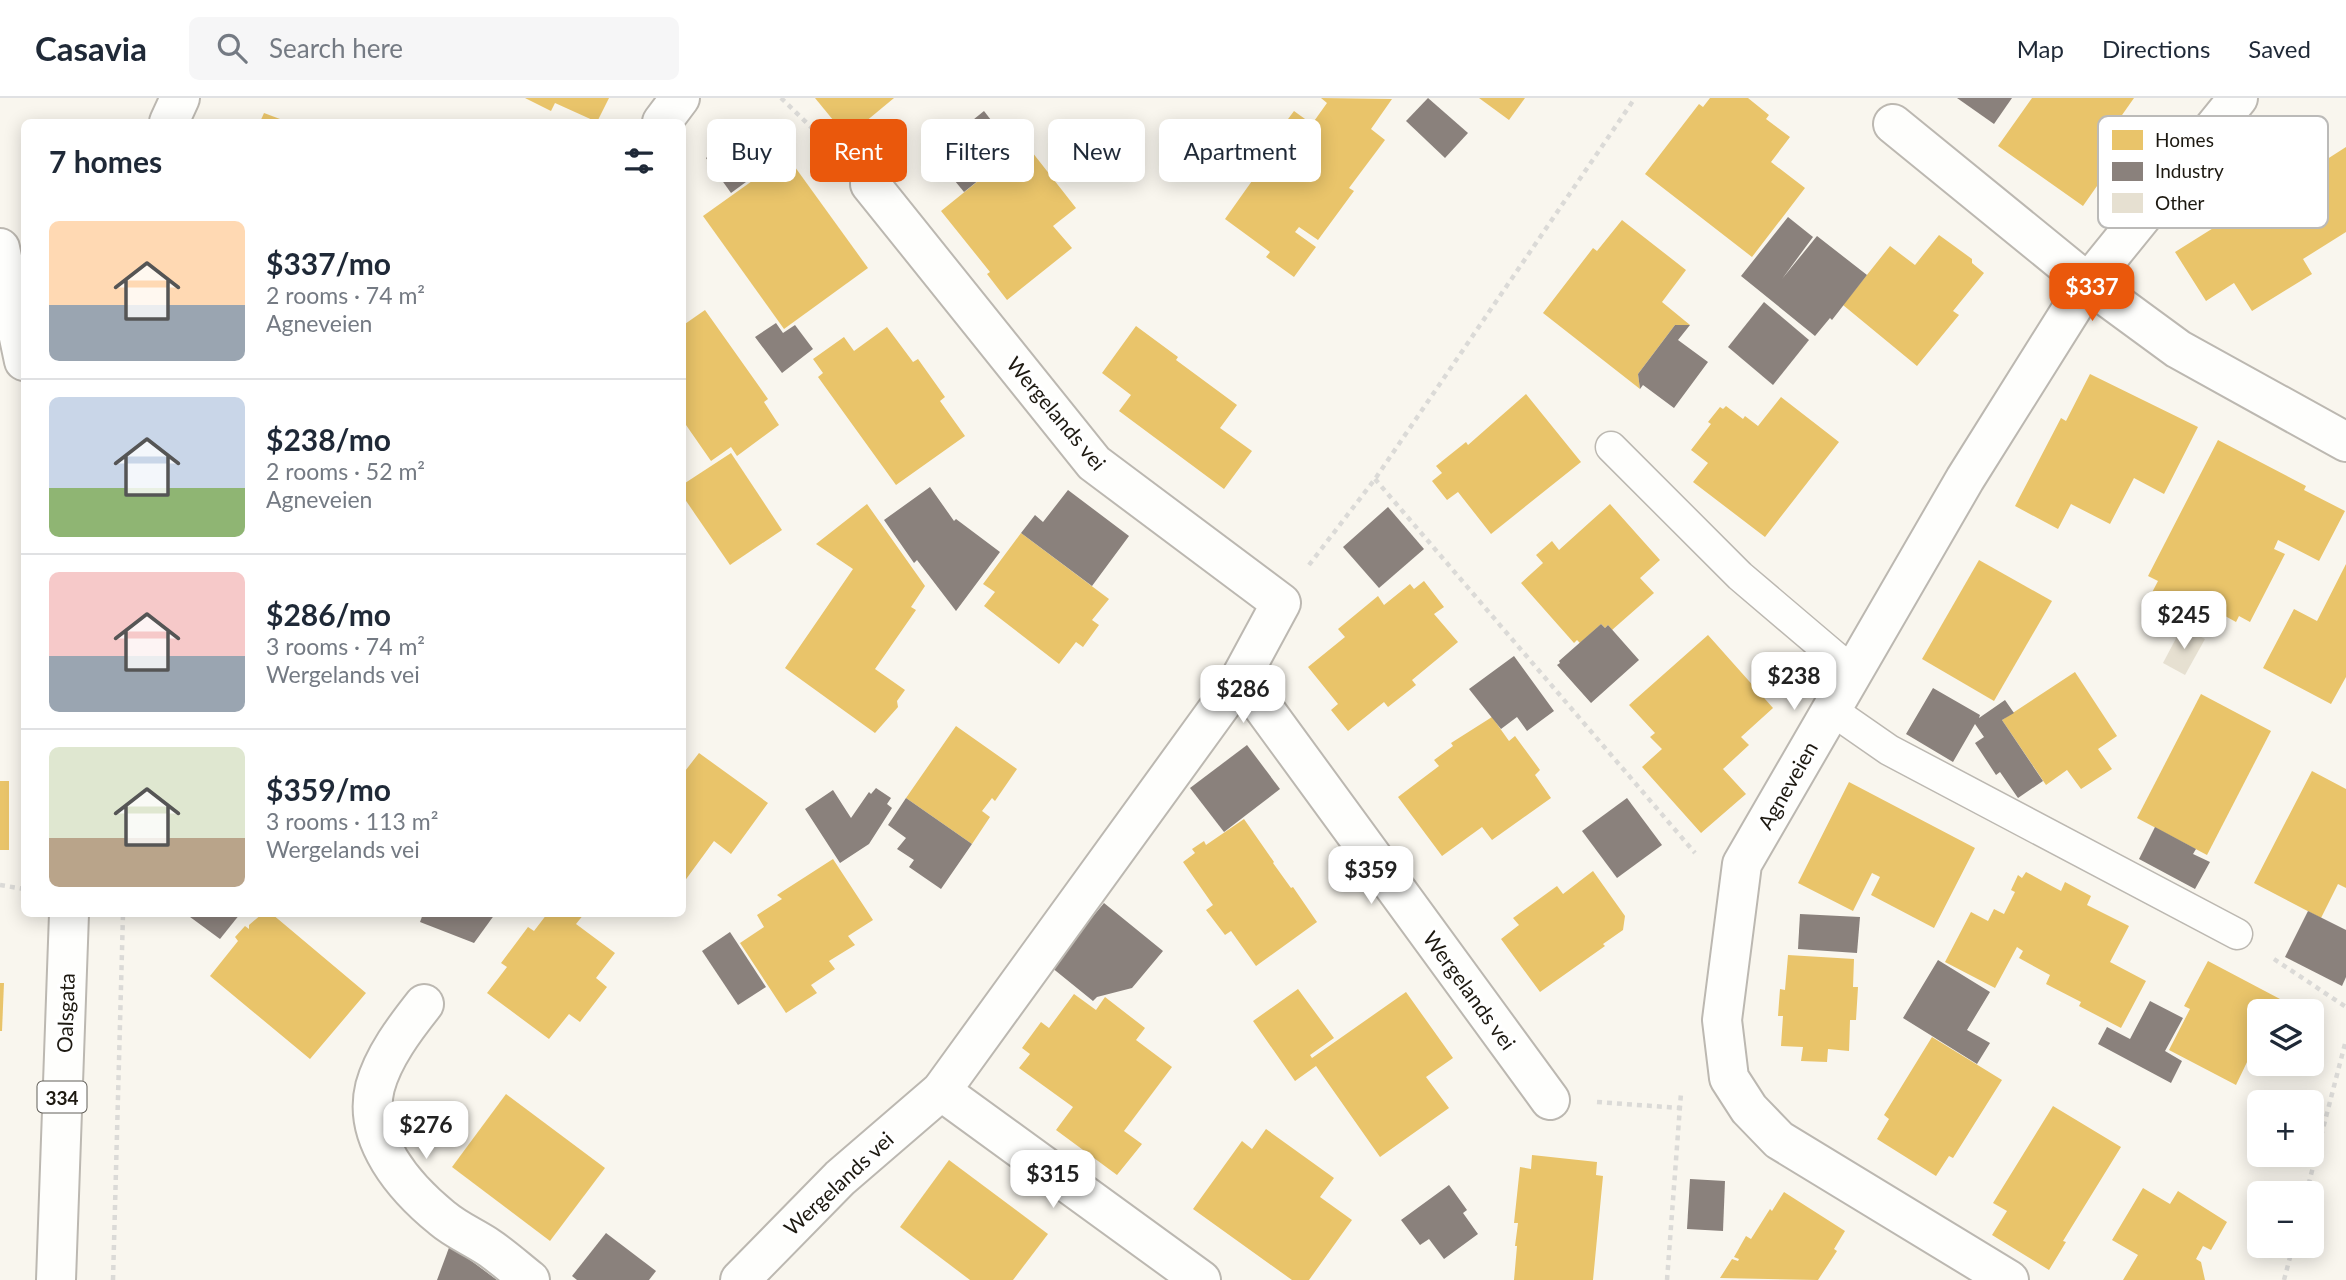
<!DOCTYPE html>
<meta charset="utf-8">
<style>
:root{--surface:#fff;--page:#f6f6f7;--text:#1f2937;--muted:#747a83;--line:#e0e1e3;--accent:#ea580c}
body{margin:0;font-family:Lato,sans-serif;background:var(--page);color:var(--text);height:100vh;display:flex;flex-direction:column;font-size:26px;white-space:nowrap}
*{box-sizing:border-box;margin:0}
p{font-size:23px;color:var(--muted)}
.icon{flex:none;width:38px;height:38px;fill:none;stroke:currentColor;stroke-width:2;stroke-linecap:round;stroke-linejoin:round}
.map{position:relative;flex:1;overflow:hidden}
.panel{position:absolute;left:21px;top:21px;width:665px;height:798px;display:flex;flex-direction:column;background:var(--surface);border-radius:10px;box-shadow:0 4px 18px #0003}
.panel>*{flex:none}
.top-card{position:absolute;left:707px;top:21px;width:665px;height:63px;display:flex;gap:14px}
.controls{position:absolute;left:2247px;top:901px;display:grid;gap:14px}
.controls a{display:grid;place-items:center;width:77px;height:77px;border-radius:10px;background:var(--surface);box-shadow:0 4px 18px #0003;font-size:35px}
.price{position:absolute;translate:-50% -60px;padding:0 16px;border-radius:14px;background:#fff;color:#222;font-size:23px;line-height:46px;filter:drop-shadow(0 2px 4px #0008)}
.price::after{content:'';position:absolute;left:50%;top:42px;width:21px;height:16px;margin-left:-10px;background:inherit;clip-path:polygon(0 0,100% 0,50% 100%)}
.price.on{background:var(--accent);color:#fff}
ul{padding:0;list-style:none}
li{display:flex;align-items:center;gap:21px;height:175px;padding:0 28px}
li+li{border-top:2px solid var(--line)}
li span{display:grid;place-items:center;flex:none;width:196px;height:140px;border-radius:10px;color:#555}
li>.icon{margin-inline-start:auto}
span .icon{width:84px;height:84px;fill:#fffc;stroke-width:1}
li b{font-size:30px}
h2{display:flex;justify-content:space-between;align-items:center;height:84px;padding:0 28px;font-size:30px}
.chip{padding:0 24px;border-radius:10px;background:var(--surface);box-shadow:0 4px 18px #0003;font-size:24px;line-height:63px}
.chip.on{background:var(--accent);color:#fff}
header{display:flex;align-items:center;gap:42px;box-sizing:border-box;height:98px;padding:0 35px;background:var(--surface);border-bottom:2px solid var(--line)}
header strong{font-size:33px}
nav{display:flex;gap:38px;margin-inline-start:auto;font-size:24px}
.search{width:490px;height:63px;background:var(--page);display:flex;align-items:center;gap:18px;box-sizing:border-box;padding:0 24px;border-radius:10px;color:var(--muted);font-size:26px}
.map>svg:first-child{display:block}
.homes{fill:#e9c46a}
.industry{fill:#8a817c}
.building{fill:#e6e0d1}
.lines{fill:none;stroke-linecap:round;stroke-linejoin:round}
.service-casing{stroke:#bcb8b1;stroke-width:33}
.minor-casing{stroke:#bcb8b1;stroke-width:42}
.primary-casing{stroke:#bcb8b1;stroke-width:42}
.path{stroke:#dbdad7;stroke-width:4.5;stroke-dasharray:5 5;stroke-linecap:butt}
.service{stroke:#fefefc;stroke-width:30}
.minor{stroke:#fefefc;stroke-width:38}
.primary{stroke:#fefefc;stroke-width:38}
.labels{text-anchor:middle;dominant-baseline:central;stroke-width:7;stroke-linejoin:round;paint-order:stroke}
.shield{fill:#fff;stroke:#615e58;stroke-width:2}
.shield-label{font-size:19px;font-weight:bold;fill:#1d1911}
.street-label{font-size:21px;fill:#1d1911;stroke:#fff}
.key{fill:#fff;stroke:#bbbab8;stroke-width:2}
.key-label{font-size:19px;fill:#1d1911}
</style>
<header>
<strong>Casavia</strong>
<div class="search"><svg class="icon" aria-label="search" viewBox="0 0 24 24"><circle cx="10" cy="10" r="6"/><path d="M15 15l6 6"/></svg>Search here</div>
<nav><a>Map</a><a>Directions</a><a>Saved</a></nav>
</header>
<div class="map">
<svg width="2346" height="1182" viewBox="0 0 2346 1182">
<rect width="100%" height="100%" fill="#f9f6ee"/>
<!-- homes -->
<g class="homes">
<path d="M 525,0 L 609,0 L 597,24 L 555,5 L 551,13 Z"/>
<path d="M 815,0 L 894,0 L 847,39 Z"/>
<path d="M 1321,0 L 1392,1 L 1371,31 L 1385,42 L 1349,90 L 1354,93 L 1318,142 L 1299,129 L 1295,134 L 1316,149 L 1294,179 L 1266,159 L 1270,154 L 1225,121 L 1259,73 L 1253,68 L 1294,13 L 1312,26 L 1327,5 Z"/>
<path d="M 1479,0 L 1525,0 L 1509,22 Z"/>
<path d="M 1710,0 L 1748,0 L 1769,17 L 1766,21 L 1790,39 L 1771,64 L 1805,90 L 1752,159 L 1645,76 L 1699,6 L 1703,9 Z"/>
<path d="M 2032,0 L 2134,0 L 2108,37 L 2125,48 L 2083,108 L 1998,48 Z"/>
<path d="M 264,15 L 288,24 L 260,24 Z"/>
<path d="M 2301,33 L 2321,65 L 2346,49 L 2346,134 L 2303,161 L 2312,176 L 2252,213 L 2234,185 L 2206,203 L 2175,154 L 2242,112 L 2232,95 L 2252,83 L 2253,85 L 2289,63 L 2278,47 Z"/>
<path d="M 1025,45 L 1076,110 L 1053,128 L 1072,150 L 1007,202 L 987,176 L 990,174 L 941,113 Z"/>
<path d="M 787,58 L 868,170 L 784,231 L 703,118 Z"/>
<path d="M 1622,122 L 1686,172 L 1662,204 L 1690,227 L 1675,227 L 1638,276 L 1640,291 L 1543,215 L 1593,150 L 1597,153 Z"/>
<path d="M 1939,137 L 1972,161 L 1972,165 L 1984,175 L 1953,213 L 1959,217 L 1917,268 L 1843,207 L 1890,148 L 1915,167 Z"/>
<path d="M 705,212 L 768,301 L 764,304 L 779,327 L 737,358 L 731,349 L 711,363 L 686,327 L 682,330 L 682,228 Z"/>
<path d="M 1136,228 L 1178,259 L 1176,262 L 1237,307 L 1220,330 L 1252,353 L 1224,391 L 1119,313 L 1131,297 L 1102,275 Z"/>
<path d="M 887,229 L 913,264 L 918,261 L 945,299 L 940,303 L 965,338 L 896,387 L 818,279 L 823,275 L 813,261 L 844,239 L 854,253 Z"/>
<path d="M 2090,276 L 2198,329 L 2164,396 L 2134,380 L 2110,426 L 2071,406 L 2058,431 L 2015,408 L 2061,320 L 2066,323 Z"/>
<path d="M 1526,296 L 1581,364 L 1491,436 L 1458,394 L 1447,402 L 1432,383 L 1442,375 L 1436,368 L 1466,344 L 1468,347 Z"/>
<path d="M 1781,299 L 1839,344 L 1765,439 L 1693,384 L 1708,365 L 1691,352 L 1711,326 L 1708,324 L 1720,309 L 1723,311 L 1726,308 L 1743,321 L 1745,318 L 1758,328 Z"/>
<path d="M 2218,342 L 2306,388 L 2304,392 L 2345,413 L 2319,463 L 2278,442 L 2274,451 L 2285,456 L 2250,524 L 2239,518 L 2236,524 L 2216,513 L 2203,539 L 2145,508 L 2158,483 L 2148,478 Z"/>
<path d="M 731,355 L 782,432 L 730,467 L 682,397 L 682,387 Z"/>
<path d="M 867,406 L 925,488 L 911,509 L 916,512 L 875,571 L 905,592 L 897,603 L 898,609 L 875,635 L 785,570 L 853,471 L 816,446 Z"/>
<path d="M 1610,406 L 1660,462 L 1640,480 L 1654,495 L 1612,532 L 1608,527 L 1605,530 L 1601,526 L 1580,545 L 1577,542 L 1574,545 L 1521,485 L 1543,465 L 1536,457 L 1552,443 L 1559,452 Z"/>
<path d="M 1021,435 L 1109,501 L 1092,522 L 1099,527 L 1083,549 L 1076,544 L 1059,566 L 984,508 L 995,494 L 983,486 Z"/>
<path d="M 1979,462 L 2052,503 L 1994,603 L 1922,561 Z"/>
<path d="M 2346,466 L 2346,579 L 2331,606 L 2263,570 L 2294,511 L 2317,523 Z"/>
<path d="M 1424,483 L 1444,509 L 1434,516 L 1458,544 L 1412,582 L 1416,587 L 1388,609 L 1384,604 L 1348,633 L 1331,612 L 1338,606 L 1308,569 L 1345,539 L 1338,531 L 1378,498 L 1384,507 L 1410,486 L 1414,491 Z"/>
<path d="M 1708,537 L 1773,610 L 1741,639 L 1749,647 L 1723,671 L 1746,696 L 1701,735 L 1642,669 L 1662,651 L 1650,639 L 1655,635 L 1629,607 Z"/>
<path d="M 2075,574 L 2117,638 L 2098,651 L 2112,671 L 2081,691 L 2067,672 L 2046,687 L 2002,622 Z"/>
<path d="M 2201,596 L 2271,633 L 2207,757 L 2137,720 Z"/>
<path d="M 1492,619 L 1509,643 L 1515,638 L 1540,672 L 1535,677 L 1551,700 L 1492,742 L 1482,729 L 1442,758 L 1398,699 L 1439,668 L 1434,662 L 1453,648 L 1451,645 Z"/>
<path d="M 956,628 L 1017,671 L 995,703 L 992,700 L 982,713 L 990,719 L 972,746 L 906,700 Z"/>
<path d="M 699,655 L 768,705 L 731,756 L 714,743 L 684,784 L 682,677 Z"/>
<path d="M 2312,673 L 2346,691 L 2346,790 L 2338,786 L 2321,820 L 2254,785 Z"/>
<rect x="0" y="683" width="9" height="69"/>
<path d="M 1849,684 L 1975,750 L 1934,830 L 1871,797 L 1880,779 L 1872,775 L 1853,813 L 1798,785 Z"/>
<path d="M 1244,721 L 1274,764 L 1273,765 L 1291,790 L 1293,789 L 1317,824 L 1256,868 L 1231,833 L 1225,837 L 1206,812 L 1213,807 L 1183,764 L 1195,755 L 1192,751 L 1204,743 L 1206,747 Z"/>
<path d="M 833,761 L 873,822 L 848,838 L 855,847 L 829,863 L 835,871 L 811,887 L 817,895 L 786,915 L 740,845 L 764,829 L 757,817 L 782,801 L 777,797 Z"/>
<path d="M 1593,773 L 1625,818 L 1623,832 L 1603,846 L 1605,848 L 1540,894 L 1501,841 L 1519,827 L 1513,820 L 1557,788 L 1563,796 Z"/>
<path d="M 2026,774 L 2061,793 L 2065,784 L 2091,798 L 2087,807 L 2129,828 L 2110,864 L 2146,883 L 2121,930 L 2079,908 L 2081,904 L 2046,886 L 2050,877 L 2019,860 L 2023,853 L 2017,849 L 1995,890 L 1945,864 L 1971,814 L 1988,823 L 1994,811 L 2004,816 L 2015,794 L 2011,792 L 2018,777 L 2022,780 Z"/>
<path d="M 262,816 L 272,816 L 366,895 L 310,961 L 210,878 L 238,843 L 235,839 L 245,828 L 249,831 L 249,827 Z"/>
<path d="M 547,816 L 584,816 L 576,826 L 615,855 L 596,880 L 607,889 L 580,924 L 569,916 L 549,941 L 487,895 L 507,869 L 501,865 L 528,829 L 534,833 Z"/>
<path d="M 1788,857 L 1854,861 L 1853,889 L 1858,889 L 1856,922 L 1850,922 L 1849,953 L 1828,951 L 1827,964 L 1801,963 L 1803,949 L 1781,948 L 1783,918 L 1778,918 L 1780,891 L 1785,892 Z"/>
<path d="M 2208,863 L 2280,901 L 2273,914 L 2259,914 L 2259,966 L 2265,966 L 2263,969 L 2248,962 L 2236,987 L 2169,952 L 2190,911 L 2184,908 Z"/>
<path d="M 0,885 L 4,885 L 2,933 L 0,933 Z"/>
<path d="M 1298,891 L 1334,940 L 1310,957 L 1312,960 L 1406,894 L 1453,960 L 1426,979 L 1449,1010 L 1380,1059 L 1316,968 L 1295,983 L 1253,923 Z"/>
<path d="M 1074,896 L 1096,912 L 1105,899 L 1145,930 L 1136,942 L 1172,969 L 1124,1033 L 1142,1046 L 1117,1077 L 1056,1032 L 1073,1009 L 1019,970 L 1030,956 L 1022,950 L 1041,924 L 1049,930 Z"/>
<path d="M 1932,939 L 2002,982 L 1953,1060 L 1949,1058 L 1936,1078 L 1877,1041 L 1889,1021 L 1884,1017 Z"/>
<path d="M 506,996 L 605,1070 L 550,1143 L 452,1069 Z"/>
<path d="M 2053,1008 L 2121,1049 L 2063,1143 L 2066,1144 L 2049,1172 L 1992,1137 L 2007,1113 L 1993,1105 Z"/>
<path d="M 1266,1031 L 1334,1080 L 1320,1099 L 1352,1122 L 1309,1182 L 1292,1182 L 1193,1111 L 1242,1043 L 1252,1051 Z"/>
<path d="M 1532,1057 L 1597,1064 L 1596,1077 L 1603,1078 L 1593,1182 L 1514,1182 L 1517,1148 L 1515,1148 L 1518,1125 L 1514,1125 L 1520,1069 L 1531,1071 Z"/>
<path d="M 949,1062 L 1048,1136 L 1013,1182 L 970,1182 L 900,1129 Z"/>
<path d="M 2143,1090 L 2170,1106 L 2178,1093 L 2227,1124 L 2211,1152 L 2203,1148 L 2196,1161 L 2201,1164 L 2205,1182 L 2123,1182 L 2138,1157 L 2112,1142 Z"/>
<path d="M 1784,1094 L 1845,1133 L 1834,1151 L 1837,1153 L 1818,1182 L 1720,1180 L 1732,1161 L 1738,1163 L 1739,1161 L 1734,1159 L 1746,1138 L 1751,1141 L 1770,1111 L 1772,1113 Z"/>
</g>
<!-- industry -->
<g class="industry">
<path d="M 1428,0 L 1468,35 L 1445,60 L 1406,23 Z"/>
<path d="M 1957,0 L 2012,0 L 1994,26 Z"/>
<path d="M 984,13 L 1015,53 L 964,94 L 932,55 Z"/>
<path d="M 755,24 L 780,59 L 731,95 L 706,60 Z"/>
<path d="M 1788,119 L 1813,139 L 1782,181 L 1817,138 L 1867,177 L 1832,222 L 1830,220 L 1815,238 L 1741,178 Z"/>
<path d="M 1764,204 L 1809,242 L 1773,287 L 1728,249 Z"/>
<path d="M 776,225 L 783,235 L 795,227 L 813,251 L 782,275 L 755,239 Z"/>
<path d="M 1675,227 L 1690,227 L 1678,242 L 1708,264 L 1674,310 L 1643,287 L 1640,291 L 1638,276 Z"/>
<path d="M 930,389 L 954,423 L 956,421 L 1000,454 L 956,513 L 917,462 L 914,465 L 884,422 Z"/>
<path d="M 1068,392 L 1129,438 L 1092,488 L 1021,435 L 1035,417 L 1043,424 Z"/>
<path d="M 1388,409 L 1424,451 L 1379,490 L 1343,449 Z"/>
<path d="M 1601,526 L 1605,530 L 1608,527 L 1639,562 L 1591,605 L 1557,567 L 1560,565 L 1559,563 Z"/>
<path d="M 1514,558 L 1554,613 L 1527,633 L 1517,619 L 1501,631 L 1469,591 Z"/>
<path d="M 1933,590 L 1980,617 L 1979,620 L 2005,602 L 2014,615 L 2002,622 L 2043,683 L 2018,700 L 2000,674 L 1996,677 L 1975,645 L 1984,639 L 1975,626 L 1953,664 L 1906,636 Z"/>
<path d="M 1247,647 L 1280,691 L 1224,734 L 1190,690 Z"/>
<path d="M 876,690 L 891,700 L 887,706 L 892,710 L 869,746 L 840,765 L 805,711 L 833,692 L 851,720 L 869,694 L 871,696 Z"/>
<path d="M 906,700 L 972,746 L 941,791 L 909,769 L 914,762 L 897,751 L 906,740 L 888,727 Z"/>
<path d="M 1627,700 L 1662,747 L 1617,780 L 1582,733 Z"/>
<path d="M 2155,729 L 2196,751 L 2193,756 L 2210,764 L 2195,791 L 2139,761 Z"/>
<path d="M 1104,805 L 1163,853 L 1132,890 L 1097,899 L 1093,903 L 1051,869 Z"/>
<path d="M 2308,813 L 2346,832 L 2346,879 L 2342,888 L 2285,859 Z"/>
<path d="M 186,816 L 240,816 L 220,841 Z"/>
<path d="M 423,816 L 495,816 L 474,845 L 420,824 Z"/>
<path d="M 1800,816 L 1860,819 L 1857,855 L 1798,851 Z"/>
<path d="M 730,834 L 766,889 L 738,907 L 702,853 Z"/>
<path d="M 1938,862 L 1990,894 L 1967,932 L 1990,945 L 1977,966 L 1903,920 Z"/>
<path d="M 2150,903 L 2183,920 L 2165,953 L 2182,963 L 2171,985 L 2098,946 L 2107,929 L 2130,941 Z"/>
<path d="M 1690,1081 L 1725,1083 L 1723,1133 L 1687,1131 Z"/>
<path d="M 1449,1087 L 1467,1112 L 1463,1115 L 1478,1136 L 1444,1161 L 1429,1141 L 1420,1147 L 1401,1122 Z"/>
<path d="M 606,1135 L 656,1173 L 649,1182 L 577,1182 L 572,1178 Z"/>
<path d="M 450,1147 L 497,1182 L 437,1182 Z"/>
</g>
<!-- building -->
<path class="building" d="M 2182,529 L 2205,541 L 2185,577 L 2163,565 Z"/>
<g class="lines">
<defs>
<g id="service">
<path d="M 1611,349 L 1740,478 L 1853,574"/>
<path d="M 1830,611 L 1889,652 L 2237,836"/>
</g>
<g id="minor">
<path d="M 169,24 L 180,0"/>
<path d="M 662,24 L 680,0"/>
<path d="M 1893,26 L 2088,185 L 2178,251 L 2346,344"/>
<path d="M 1241,579 L 1550,1002"/>
<path d="M 424,906 C 405,930 383,959 375,989 C 362,1041 405,1090 442,1120 C 456,1132 473,1139 488,1149 C 503,1159 516,1171 530,1182"/>
<path d="M 941,993 L 1201,1182"/>
<path d="M 740,1182 L 840,1080 L 941,993 L 1241,579 L 1281,505 L 1094,365 L 870,86"/>
<path d="M 2009,1182 L 1779,1042 L 1749,1011 L 1729,980 L 1722,922 L 1742,766 L 1965,381 L 2088,185 L 2238,0"/>
</g>
<g id="primary">
<path d="M 0,150 L 24,263"/>
<path d="M 56,1182 L 69,816"/>
</g>
</defs>
<!-- service casing -->
<use href="#service" class="service-casing"/>
<!-- minor casing -->
<use href="#minor" class="minor-casing"/>
<!-- primary casing -->
<use href="#primary" class="primary-casing"/>
<!-- path -->
<g class="path">
<path d="M 781,0 L 836,53"/>
<path d="M 1375,381 L 1695,755"/>
<path d="M 1309,467 L 1375,381 L 1635,0"/>
<path d="M 0,787 L 24,791"/>
<path d="M 2274,861 L 2346,909"/>
<path d="M 1597,1004 L 1680,1010"/>
<path d="M 2306,1096 L 2346,942"/>
<path d="M 113,1182 L 123,816"/>
<path d="M 1667,1182 L 1681,995"/>
<path d="M 2284,1182 L 2293,1148"/>
</g>
<!-- service -->
<use href="#service" class="service"/>
<!-- minor -->
<use href="#minor" class="minor"/>
<!-- primary -->
<use href="#primary" class="primary"/>
</g>
<g class="labels">
<!-- shield labels -->
<rect class="shield" x="37.5" y="983.5" width="49" height="31" rx="5"/>
<g class="shield-label">
<text x="62" y="999">334</text>
</g>
<!-- street labels -->
<g class="street-label">
<text transform="translate(1057 315) rotate(50)">Wergelands vei</text>
<text transform="translate(1787 687) rotate(-60)">Agneveien</text>
<text transform="translate(1470 892) rotate(54)">Wergelands vei</text>
<text transform="translate(65 915) rotate(-88)">Oalsgata</text>
<text transform="translate(838 1085) rotate(-43)">Wergelands vei</text>
</g>
</g>
<!-- legend -->
<rect x="2098" y="18" width="230" height="112" rx="10" class="key"/>
<rect x="2112" y="32" width="31" height="20" fill="#e9c46a"/>
<rect x="2112" y="64" width="31" height="19" fill="#8a817c"/>
<rect x="2112" y="95" width="31" height="20" fill="#e6e0d1"/>
<g class="key-label">
<text x="2155" y="49">Homes</text>
<text x="2155" y="80">Industry</text>
<text x="2155" y="112">Other</text>
</g>
</svg>
<div class="controls">
<a><svg class="icon" aria-label="layers" viewBox="0 0 24 24"><path d="M12 4l9 5-9 5-9-5zM3 14l9 5 9-5"/></svg></a>
<a>+</a>
<a>−</a>
</div>
<b class="price on" style="left:2092px;top:225px">$337</b>
<b class="price" style="left:2184px;top:553px">$245</b>
<b class="price" style="left:1794px;top:614px">$238</b>
<b class="price" style="left:1243px;top:627px">$286</b>
<b class="price" style="left:1371px;top:808px">$359</b>
<b class="price" style="left:426px;top:1063px">$276</b>
<b class="price" style="left:1053px;top:1112px">$315</b>
<div class="top-card">
<a class="chip">Buy</a>
<a class="chip on">Rent</a>
<a class="chip">Filters</a>
<a class="chip">New</a>
<a class="chip">Apartment</a>
</div>
<section class="panel">
<h2>7 homes<svg class="icon" aria-label="filters" viewBox="0 0 24 24"><path d="M4 7h16M4 17h16"/><circle cx="9" cy="7" r="2"/><circle cx="15" cy="17" r="2"/></svg></h2>
<ul>
<li><span style="background:linear-gradient(#ffd9b3 60%,#9aa5b1 0)"><svg class="icon" aria-label="home" viewBox="0 0 24 24"><path d="M3 11l9-7 9 7M6 9v11h12V9"/></svg></span><div><b>$337/mo</b><p>2 rooms · 74 m²</p><p>Agneveien</p></div></li>
<li><span style="background:linear-gradient(#c9d6e8 65%,#8fb573 0)"><svg class="icon" aria-label="home" viewBox="0 0 24 24"><path d="M3 11l9-7 9 7M6 9v11h12V9"/></svg></span><div><b>$238/mo</b><p>2 rooms · 52 m²</p><p>Agneveien</p></div></li>
<li><span style="background:linear-gradient(#f6c9c9 60%,#9aa5b1 0)"><svg class="icon" aria-label="home" viewBox="0 0 24 24"><path d="M3 11l9-7 9 7M6 9v11h12V9"/></svg></span><div><b>$286/mo</b><p>3 rooms · 74 m²</p><p>Wergelands vei</p></div></li>
<li><span style="background:linear-gradient(#dfe7d0 65%,#b9a48a 0)"><svg class="icon" aria-label="home" viewBox="0 0 24 24"><path d="M3 11l9-7 9 7M6 9v11h12V9"/></svg></span><div><b>$359/mo</b><p>3 rooms · 113 m²</p><p>Wergelands vei</p></div></li>
</ul>
</section>
</div>
